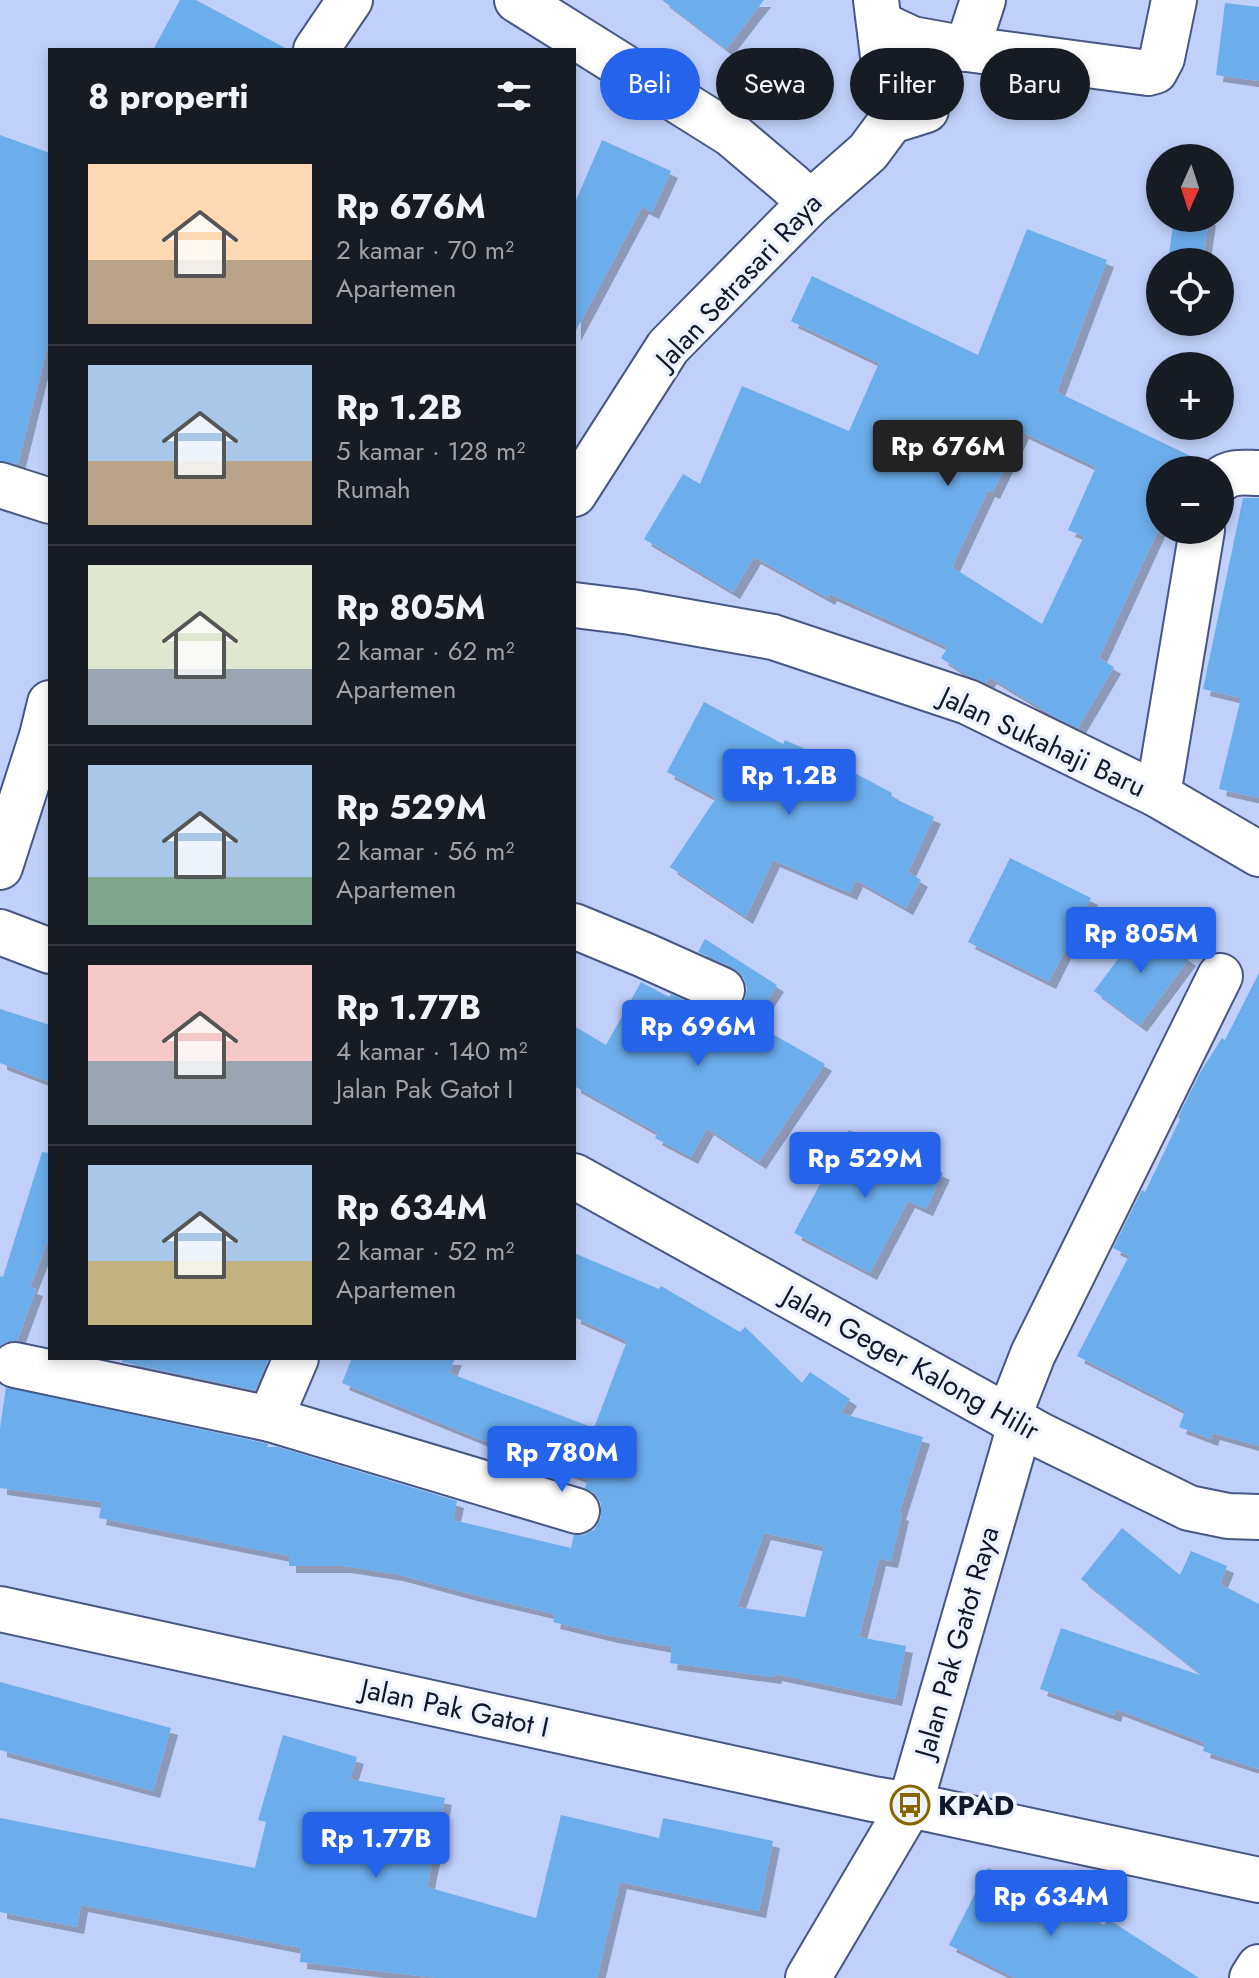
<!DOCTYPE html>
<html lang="id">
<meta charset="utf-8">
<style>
:root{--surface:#171b24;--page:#20242c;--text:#f1f3f6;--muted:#9ea1a6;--line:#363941;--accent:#2563eb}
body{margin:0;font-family:Jost,sans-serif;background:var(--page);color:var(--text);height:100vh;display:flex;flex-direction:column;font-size:30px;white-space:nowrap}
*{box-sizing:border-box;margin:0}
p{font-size:26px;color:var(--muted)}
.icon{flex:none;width:44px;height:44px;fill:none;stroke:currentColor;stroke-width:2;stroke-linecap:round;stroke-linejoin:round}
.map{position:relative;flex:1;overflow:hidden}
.side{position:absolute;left:48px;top:48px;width:528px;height:1312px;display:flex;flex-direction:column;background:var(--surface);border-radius:0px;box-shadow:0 4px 12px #0003}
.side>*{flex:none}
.banner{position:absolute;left:600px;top:48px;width:538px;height:72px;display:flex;gap:16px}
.needle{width:52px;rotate:183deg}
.buttons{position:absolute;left:1146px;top:144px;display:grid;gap:16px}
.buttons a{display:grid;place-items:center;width:88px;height:88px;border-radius:50%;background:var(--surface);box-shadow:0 4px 12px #0003;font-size:40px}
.price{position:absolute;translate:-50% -68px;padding:0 18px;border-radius:8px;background:var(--accent);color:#fff;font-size:26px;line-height:52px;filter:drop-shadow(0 2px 4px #0008)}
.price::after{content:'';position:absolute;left:50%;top:48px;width:24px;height:18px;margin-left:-12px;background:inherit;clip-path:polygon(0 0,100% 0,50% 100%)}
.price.selected{background:#222;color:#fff}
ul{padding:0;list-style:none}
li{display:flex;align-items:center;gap:24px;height:200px;padding:0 40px}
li+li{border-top:2px solid var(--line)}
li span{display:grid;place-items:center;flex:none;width:224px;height:160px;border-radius:0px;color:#555}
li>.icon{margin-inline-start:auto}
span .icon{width:96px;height:96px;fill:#fffc;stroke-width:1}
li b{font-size:34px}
h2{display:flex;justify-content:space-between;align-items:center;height:96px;padding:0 40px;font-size:34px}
.pill{padding:0 28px;border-radius:36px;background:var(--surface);box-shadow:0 4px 12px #0003;font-size:28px;line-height:72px}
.pill.selected{background:var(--accent);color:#fff}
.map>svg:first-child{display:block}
.building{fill:#6cadeb;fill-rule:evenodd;filter:url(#shadow)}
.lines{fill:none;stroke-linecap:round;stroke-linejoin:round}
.minor-casing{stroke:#475785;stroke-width:48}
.tertiary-casing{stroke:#475785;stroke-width:48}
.secondary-casing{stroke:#475785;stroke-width:48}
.minor{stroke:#fff;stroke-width:44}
.tertiary{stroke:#fff;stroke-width:44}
.secondary{stroke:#fff;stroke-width:44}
.labels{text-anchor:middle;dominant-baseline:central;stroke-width:7;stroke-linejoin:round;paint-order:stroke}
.street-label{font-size:28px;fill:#11182b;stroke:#edf2fd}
.poi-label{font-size:28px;font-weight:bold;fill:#11182b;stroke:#edf2fd;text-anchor:start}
</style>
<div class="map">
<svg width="1259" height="1978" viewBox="0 0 1259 1978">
<defs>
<filter id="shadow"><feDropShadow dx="7" dy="7" stdDeviation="0" flood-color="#0004"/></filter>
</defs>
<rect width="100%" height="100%" fill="#c0d0fa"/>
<!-- building -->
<g class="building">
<path d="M 180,0 L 196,0 L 289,50 L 153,50 Z"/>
<path d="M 662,0 L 764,0 L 726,49 Z"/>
<path d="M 1225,3 L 1259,7 L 1259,81 L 1216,75 Z"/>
<path d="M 0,135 L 50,153 L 50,336 L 18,464 L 0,461 Z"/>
<path d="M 602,140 L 671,171 L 652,212 L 642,207 L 574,334 L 574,205 Z"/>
<path d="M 1174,218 L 1209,218 L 1203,259 L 1169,254 Z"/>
<path d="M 1027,229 L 1107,260 L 1057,392 L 1203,462 L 1197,470 L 1160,470 L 1160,526 L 1099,658 L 1114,667 L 1078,728 L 1057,718 L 990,677 L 986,683 L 967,675 L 941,658 L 948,647 L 830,594 L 828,598 L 754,557 L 733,592 L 644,539 L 683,474 L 700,484 L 742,386 L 849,431 L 879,363 L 791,321 L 812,276 L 978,355 ZM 1022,432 L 1096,467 L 1068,530 L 1084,536 L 1042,624 L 952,567 L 988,490 L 993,492 Z"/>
<path d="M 1243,498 L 1259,498 L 1259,798 L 1219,789 L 1241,698 L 1203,689 Z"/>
<path d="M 704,702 L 783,744 L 785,740 L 836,763 L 892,793 L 891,797 L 934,817 L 908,872 L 921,880 L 906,908 L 856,880 L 850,893 L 773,860 L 746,917 L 670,867 L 716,798 L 667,772 Z"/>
<path d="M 1010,858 L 1091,898 L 1049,982 L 968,942 Z"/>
<path d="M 1143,926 L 1189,959 L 1140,1025 L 1094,991 Z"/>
<path d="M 705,939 L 777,985 L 753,1023 L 825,1064 L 759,1162 L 707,1128 L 691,1157 L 655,1138 L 658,1133 L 574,1086 L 574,1026 L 606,1045 L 641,982 L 669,997 L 671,994 L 713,1013 L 725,1015 L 737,1010 L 745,999 L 747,988 L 743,976 L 732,967 L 698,952 Z"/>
<path d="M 1259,973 L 1259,1446 L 1213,1433 L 1211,1439 L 1179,1427 L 1185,1411 L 1077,1356 L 1129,1256 L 1113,1248 L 1142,1190 L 1145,1192 L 1180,1119 L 1178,1117 L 1201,1071 L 1222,1038 L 1225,1040 Z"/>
<path d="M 0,1009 L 50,1025 L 50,1082 L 0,1063 Z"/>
<path d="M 849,1130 L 943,1173 L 926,1209 L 908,1201 L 870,1273 L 794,1233 Z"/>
<path d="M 42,1152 L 50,1153 L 50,1236 L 30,1287 L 36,1289 L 17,1341 L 8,1341 L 0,1346 L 0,1276 L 3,1277 Z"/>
<path d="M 574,1253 L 659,1289 L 661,1286 L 740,1332 L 745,1327 L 802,1383 L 810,1372 L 850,1399 L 841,1413 L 923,1437 L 899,1513 L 902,1514 L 891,1561 L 879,1559 L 859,1637 L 906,1646 L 895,1699 L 775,1674 L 774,1677 L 670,1663 L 672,1647 L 611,1636 L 553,1622 L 555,1614 L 474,1595 L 396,1574 L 344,1566 L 289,1566 L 289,1556 L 99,1518 L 102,1502 L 0,1488 L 0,1428 L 6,1387 L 264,1443 L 268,1444 L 267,1447 L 278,1447 L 457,1501 L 453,1520 L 571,1548 L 574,1535 L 584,1535 L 594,1530 L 601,1517 L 601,1504 L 596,1494 L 585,1488 L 588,1479 L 482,1440 L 342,1383 L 352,1358 L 455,1358 L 449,1373 L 594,1428 L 627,1341 L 574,1317 ZM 764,1533 L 824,1546 L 805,1617 L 737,1607 Z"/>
<path d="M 123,1358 L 269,1358 L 255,1390 L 122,1362 Z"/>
<path d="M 1122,1528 L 1180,1575 L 1191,1551 L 1227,1566 L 1220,1584 L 1259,1604 L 1259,1769 L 1203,1751 L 1205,1743 L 1116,1709 L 1114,1715 L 1040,1689 L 1061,1628 L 1203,1676 L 1081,1579 Z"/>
<path d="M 0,1682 L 171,1728 L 153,1791 L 0,1750 Z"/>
<path d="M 283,1735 L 357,1757 L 350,1779 L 445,1798 L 427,1887 L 536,1918 L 561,1815 L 659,1838 L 663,1818 L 773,1841 L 759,1911 L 620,1882 L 597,1978 L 437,1978 L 300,1962 L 301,1948 L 81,1905 L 77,1927 L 0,1912 L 0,1818 L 255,1868 L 266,1822 L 258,1820 Z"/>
<path d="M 988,1868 L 1104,1925 L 1108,1919 L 1199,1978 L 1015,1978 L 949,1945 Z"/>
</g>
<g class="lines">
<defs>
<g id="minor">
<path d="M 517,0 L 731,134 L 790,184 L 810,203"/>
<path d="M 876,0 L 891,121"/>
<path d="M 880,24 L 912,39 L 967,49 L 1148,73 L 1155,71 L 1162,58 L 1174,0"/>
<path d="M 967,49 L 983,0"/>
<path d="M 316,50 L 350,0"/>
<path d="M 1220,480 C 1232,470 1245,473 1259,473"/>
<path d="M 0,485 L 50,501"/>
<path d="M 574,494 L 668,347 L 810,203 L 868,152 L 891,121 L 926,110"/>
<path d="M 574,605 L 631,612 L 773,637 L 968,702 L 1158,795 L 1259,854"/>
<path d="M 1158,795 L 1202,530"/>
<path d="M 0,867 L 42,736 L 50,703"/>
<path d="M 574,926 L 644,955 L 722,990"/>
<path d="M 15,1365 L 270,1419 L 577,1511"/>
<path d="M 1008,1418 L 1033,1354 L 1220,976"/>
<path d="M 270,1419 L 296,1358"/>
<path d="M 0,1609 L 873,1799 L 910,1805 L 1259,1880"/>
<path d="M 1252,1978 L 1259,1967"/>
</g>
<path id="tertiary" d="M 808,1978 L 910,1805 L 1020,1425"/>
<g id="secondary">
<path d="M 0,932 L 50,951"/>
<path d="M 574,1176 L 1040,1435 L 1189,1508 L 1228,1516 L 1259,1517"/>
</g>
</defs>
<!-- minor casing -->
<use href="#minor" class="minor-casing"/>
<!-- tertiary casing -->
<use href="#tertiary" class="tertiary-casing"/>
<!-- secondary casing -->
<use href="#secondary" class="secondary-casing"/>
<!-- minor -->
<use href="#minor" class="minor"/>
<!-- tertiary -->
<use href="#tertiary" class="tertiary"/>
<!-- secondary -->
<use href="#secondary" class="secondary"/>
</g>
<!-- icons -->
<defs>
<symbol id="bus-ring" viewBox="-11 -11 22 22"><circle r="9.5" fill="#edf2fd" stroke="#856700" stroke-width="1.5"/><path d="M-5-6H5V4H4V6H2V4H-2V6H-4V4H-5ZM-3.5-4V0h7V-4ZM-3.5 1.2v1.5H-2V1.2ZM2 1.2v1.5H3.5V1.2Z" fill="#856700"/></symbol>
</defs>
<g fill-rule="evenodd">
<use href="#bus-ring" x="888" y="1783" width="44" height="44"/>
</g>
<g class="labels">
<!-- street labels -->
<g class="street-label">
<text transform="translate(739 281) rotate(-47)">Jalan Setrasari Raya</text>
<text transform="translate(1043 742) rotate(25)">Jalan Sukahaji Baru</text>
<text transform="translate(911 1363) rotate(29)">Jalan Geger Kalong Hilir</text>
<text transform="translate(957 1642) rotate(-74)">Jalan Pak Gatot Raya</text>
<text transform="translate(455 1708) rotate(12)">Jalan Pak Gatot I</text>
</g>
<!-- poi labels -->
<g class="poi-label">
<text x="938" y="1805">KPAD</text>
</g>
</g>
</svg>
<div class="buttons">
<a><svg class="needle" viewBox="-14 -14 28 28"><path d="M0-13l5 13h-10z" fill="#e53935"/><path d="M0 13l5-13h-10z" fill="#9ea1a6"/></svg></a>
<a><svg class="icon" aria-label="locate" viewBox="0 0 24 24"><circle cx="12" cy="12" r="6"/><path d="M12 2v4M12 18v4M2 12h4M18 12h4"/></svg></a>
<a>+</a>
<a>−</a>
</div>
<b class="price selected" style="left:948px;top:488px">Rp 676M</b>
<b class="price" style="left:789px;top:817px">Rp 1.2B</b>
<b class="price" style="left:1141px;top:975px">Rp 805M</b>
<b class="price" style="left:698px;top:1068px">Rp 696M</b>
<b class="price" style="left:865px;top:1200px">Rp 529M</b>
<b class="price" style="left:562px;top:1494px">Rp 780M</b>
<b class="price" style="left:376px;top:1880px">Rp 1.77B</b>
<b class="price" style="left:1051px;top:1938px">Rp 634M</b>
<div class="banner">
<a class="pill selected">Beli</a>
<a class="pill">Sewa</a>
<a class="pill">Filter</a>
<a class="pill">Baru</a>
</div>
<section class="side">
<h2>8 properti<svg class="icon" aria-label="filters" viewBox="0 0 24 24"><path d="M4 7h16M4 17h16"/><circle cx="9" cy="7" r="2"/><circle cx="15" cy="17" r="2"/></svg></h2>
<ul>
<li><span style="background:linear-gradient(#ffd9b3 60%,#b9a48a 0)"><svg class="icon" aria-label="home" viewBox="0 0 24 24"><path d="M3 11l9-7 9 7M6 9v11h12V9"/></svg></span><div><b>Rp 676M</b><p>2 kamar · 70 m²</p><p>Apartemen</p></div></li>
<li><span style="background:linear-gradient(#a9c7e8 60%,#b9a48a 0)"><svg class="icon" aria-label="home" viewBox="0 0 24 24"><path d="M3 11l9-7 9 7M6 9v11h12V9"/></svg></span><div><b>Rp 1.2B</b><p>5 kamar · 128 m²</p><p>Rumah</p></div></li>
<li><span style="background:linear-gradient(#dfe7d0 65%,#9aa5b1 0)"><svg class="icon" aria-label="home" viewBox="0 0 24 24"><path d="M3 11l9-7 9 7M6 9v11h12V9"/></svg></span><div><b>Rp 805M</b><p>2 kamar · 62 m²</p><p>Apartemen</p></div></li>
<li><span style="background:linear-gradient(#a9c7e8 70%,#7fa58c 0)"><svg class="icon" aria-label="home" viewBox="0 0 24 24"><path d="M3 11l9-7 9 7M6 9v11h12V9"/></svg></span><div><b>Rp 529M</b><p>2 kamar · 56 m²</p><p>Apartemen</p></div></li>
<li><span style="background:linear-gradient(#f6c9c9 60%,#9aa5b1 0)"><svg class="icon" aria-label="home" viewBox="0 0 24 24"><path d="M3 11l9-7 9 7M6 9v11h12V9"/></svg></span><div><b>Rp 1.77B</b><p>4 kamar · 140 m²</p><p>Jalan Pak Gatot I</p></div></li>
<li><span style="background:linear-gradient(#a9c7e8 60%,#c2b280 0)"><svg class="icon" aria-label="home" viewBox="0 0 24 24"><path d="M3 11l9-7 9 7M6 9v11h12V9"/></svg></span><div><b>Rp 634M</b><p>2 kamar · 52 m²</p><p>Apartemen</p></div></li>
</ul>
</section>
</div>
